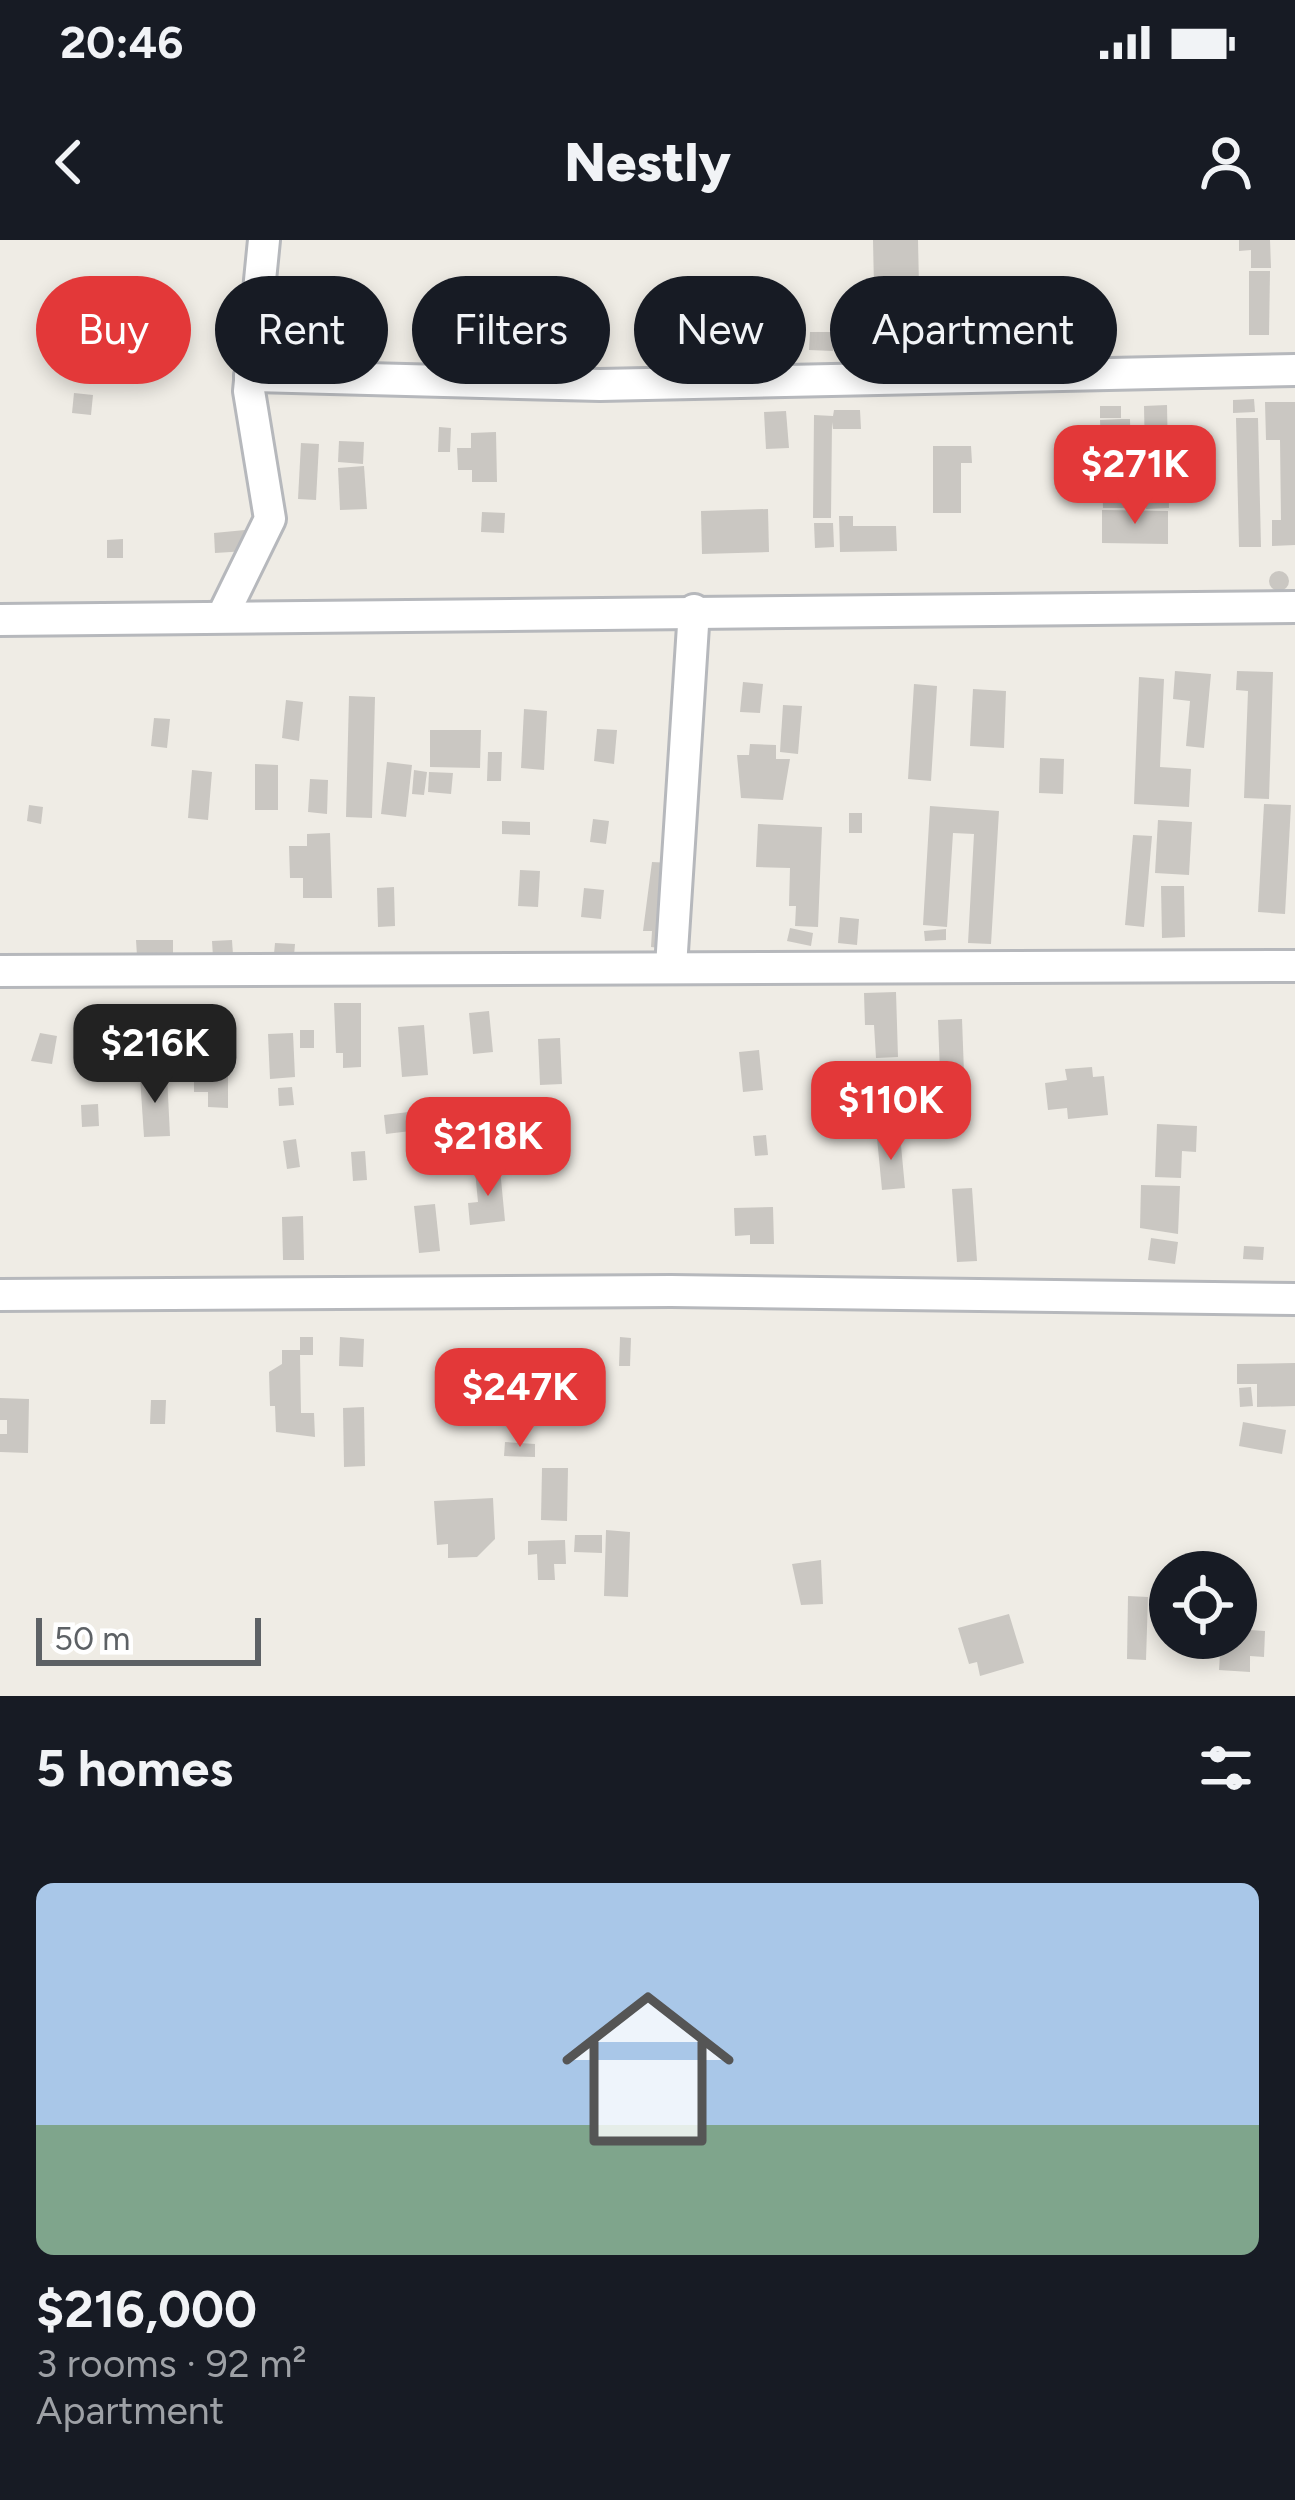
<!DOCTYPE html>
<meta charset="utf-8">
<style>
:root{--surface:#171b24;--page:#242831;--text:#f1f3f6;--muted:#9ea1a6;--accent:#e33839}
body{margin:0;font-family:Figtree,sans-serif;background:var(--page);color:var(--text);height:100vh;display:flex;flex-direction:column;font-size:45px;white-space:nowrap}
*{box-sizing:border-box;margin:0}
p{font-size:39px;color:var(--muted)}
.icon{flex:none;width:66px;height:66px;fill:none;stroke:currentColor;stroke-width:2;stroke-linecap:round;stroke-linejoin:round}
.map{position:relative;height:1456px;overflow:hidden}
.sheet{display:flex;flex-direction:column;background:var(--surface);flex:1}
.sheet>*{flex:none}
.guide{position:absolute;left:36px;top:36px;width:1224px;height:108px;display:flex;gap:24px}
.buttons{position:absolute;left:1149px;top:1311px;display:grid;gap:24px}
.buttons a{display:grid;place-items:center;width:108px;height:108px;border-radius:50%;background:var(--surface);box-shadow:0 6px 18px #0003;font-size:60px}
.scale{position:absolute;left:36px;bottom:30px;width:225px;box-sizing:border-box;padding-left:12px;border:6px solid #5d6165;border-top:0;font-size:33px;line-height:42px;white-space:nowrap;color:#5d6165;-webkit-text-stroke:9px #fff;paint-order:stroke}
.price{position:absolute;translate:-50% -102px;padding:0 27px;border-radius:24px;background:var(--accent);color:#fff;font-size:39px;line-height:78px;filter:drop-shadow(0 3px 6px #0008)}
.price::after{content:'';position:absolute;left:50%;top:72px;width:36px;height:27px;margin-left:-18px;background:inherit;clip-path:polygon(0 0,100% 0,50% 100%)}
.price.current{background:#222;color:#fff}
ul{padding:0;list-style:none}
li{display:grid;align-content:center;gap:24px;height:636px;padding:0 36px}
li span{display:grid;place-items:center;height:372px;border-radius:18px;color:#555}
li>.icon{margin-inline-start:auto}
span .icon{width:216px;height:216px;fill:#fffc;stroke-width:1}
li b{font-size:51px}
h2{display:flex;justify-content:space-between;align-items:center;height:144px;padding:0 36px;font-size:51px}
.chip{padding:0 42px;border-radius:54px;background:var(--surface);box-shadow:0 6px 18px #0003;font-size:42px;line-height:108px}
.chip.current{background:var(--accent);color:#fff}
.status{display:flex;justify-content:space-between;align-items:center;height:84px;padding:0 60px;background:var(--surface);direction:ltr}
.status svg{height:33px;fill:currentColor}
header{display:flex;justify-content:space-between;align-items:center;height:156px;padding:0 36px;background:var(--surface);font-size:54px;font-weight:800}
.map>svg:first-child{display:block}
.building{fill:#cac7c2}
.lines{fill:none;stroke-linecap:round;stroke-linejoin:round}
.minor-casing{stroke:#b6b8bc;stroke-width:36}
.minor{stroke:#fff;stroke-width:30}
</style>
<div class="status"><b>20:46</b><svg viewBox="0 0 49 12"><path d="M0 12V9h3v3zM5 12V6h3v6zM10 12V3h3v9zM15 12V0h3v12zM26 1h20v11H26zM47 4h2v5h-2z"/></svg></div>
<header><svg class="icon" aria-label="back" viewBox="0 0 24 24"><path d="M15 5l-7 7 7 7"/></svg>Nestly<svg class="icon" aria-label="person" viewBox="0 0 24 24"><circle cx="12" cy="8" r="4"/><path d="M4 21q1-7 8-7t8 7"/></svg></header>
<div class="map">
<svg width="1295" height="1456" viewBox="0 0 1295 1456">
<rect width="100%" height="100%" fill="#efece5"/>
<!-- building -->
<g class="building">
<path d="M 873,0 L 918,0 L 919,46 L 874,47 Z"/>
<path d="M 1239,0 L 1270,0 L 1271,28 L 1251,28 L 1251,10 L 1239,11 Z"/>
<path d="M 1249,31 L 1270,31 L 1269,95 L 1249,95 Z"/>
<path d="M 810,92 L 833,92 L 833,111 L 809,110 Z"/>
<path d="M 74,153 L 93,155 L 91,175 L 72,173 Z"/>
<path d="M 1254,159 L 1255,172 L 1233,173 L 1233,160 Z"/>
<path d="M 1265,162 L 1295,162 L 1295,305 L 1272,306 L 1272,280 L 1281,280 L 1280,200 L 1266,200 Z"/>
<path d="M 1167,165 L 1169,268 L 1146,269 L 1144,166 Z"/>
<rect x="1100" y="166" width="21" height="12"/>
<path d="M 834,170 L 860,170 L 861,189 L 833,189 L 832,182 L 831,278 L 813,278 L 814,175 L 833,176 Z"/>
<path d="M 786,171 L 789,208 L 766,209 L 764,172 Z"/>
<path d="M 1236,178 L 1258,178 L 1261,307 L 1239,307 Z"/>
<path d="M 1122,179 L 1130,179 L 1132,268 L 1103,268 L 1100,180 Z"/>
<path d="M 439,187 L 451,188 L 450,212 L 438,212 Z"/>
<path d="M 496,192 L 497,242 L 472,242 L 472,230 L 458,230 L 457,208 L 471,208 L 471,193 Z"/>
<path d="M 339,201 L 364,202 L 363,224 L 338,222 Z"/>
<path d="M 301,203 L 319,204 L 316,260 L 298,259 Z"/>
<path d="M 933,206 L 971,206 L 972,223 L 961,223 L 961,273 L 933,273 Z"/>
<path d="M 364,226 L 367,269 L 340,270 L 338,228 Z"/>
<path d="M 768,269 L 769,312 L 702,314 L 701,271 Z"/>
<path d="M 1102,270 L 1168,271 L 1168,304 L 1102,303 Z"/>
<path d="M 482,272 L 505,273 L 504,293 L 481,292 Z"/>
<path d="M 839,276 L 853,276 L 853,286 L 896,286 L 897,311 L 840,312 Z"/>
<path d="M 814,283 L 833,283 L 834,307 L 815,308 Z"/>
<path d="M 245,290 L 247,311 L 215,313 L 214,293 Z"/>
<path d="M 123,299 L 123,318 L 107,318 L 107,300 Z"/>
<circle cx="1279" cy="341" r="10"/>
<path d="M 1175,431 L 1211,434 L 1204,508 L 1186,506 L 1190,461 L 1173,459 Z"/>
<path d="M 1237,431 L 1273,432 L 1269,559 L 1244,558 L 1248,451 L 1236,450 Z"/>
<path d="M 1139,437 L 1164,439 L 1160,527 L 1191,529 L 1189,567 L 1134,564 Z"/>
<path d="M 743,442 L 763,444 L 760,473 L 740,472 Z"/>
<path d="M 914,444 L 937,446 L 931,541 L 908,539 Z"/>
<path d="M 973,449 L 1006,451 L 1004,508 L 970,506 Z"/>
<path d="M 349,456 L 375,457 L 372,578 L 346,577 Z"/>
<path d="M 286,460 L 303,462 L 299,501 L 282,498 Z"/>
<path d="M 783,465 L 802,466 L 798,514 L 780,512 Z"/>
<path d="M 524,469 L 547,471 L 544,530 L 521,528 Z"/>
<path d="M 154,478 L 170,479 L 167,508 L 151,506 Z"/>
<path d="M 597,489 L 617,490 L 614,524 L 594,521 Z"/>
<path d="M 430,490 L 481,490 L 480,528 L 430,527 Z"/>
<path d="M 750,504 L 776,505 L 776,519 L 790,519 L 783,560 L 741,558 L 737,515 L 749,515 Z"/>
<path d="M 488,512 L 502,512 L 501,541 L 487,541 Z"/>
<path d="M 1040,518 L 1064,519 L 1063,554 L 1039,553 Z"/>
<path d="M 387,522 L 412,525 L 406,577 L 381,574 Z"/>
<path d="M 255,524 L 278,525 L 278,570 L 255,570 Z"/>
<path d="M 192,530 L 212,532 L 208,580 L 188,578 Z"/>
<path d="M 414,530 L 427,532 L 424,555 L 412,554 Z"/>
<path d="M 429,532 L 453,533 L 451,554 L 428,552 Z"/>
<path d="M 310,539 L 328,540 L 327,574 L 308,572 Z"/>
<path d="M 1264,564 L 1291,565 L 1285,674 L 1258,672 Z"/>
<path d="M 29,565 L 43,567 L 41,584 L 27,581 Z"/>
<path d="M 930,566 L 999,571 L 991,704 L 968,703 L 974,594 L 953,593 L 947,687 L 923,685 Z"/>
<rect x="849" y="573" width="13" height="20"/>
<path d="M 593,579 L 609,581 L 606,604 L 590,602 Z"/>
<path d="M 1158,580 L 1192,582 L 1189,635 L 1155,633 Z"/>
<path d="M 502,581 L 530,582 L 530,595 L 502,594 Z"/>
<path d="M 758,584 L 822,587 L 818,687 L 795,686 L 796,666 L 789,666 L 790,628 L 756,627 Z"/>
<path d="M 330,593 L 332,658 L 303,658 L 303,638 L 290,638 L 289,606 L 307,606 L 307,594 Z"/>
<path d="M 1133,595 L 1152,596 L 1144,687 L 1125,685 Z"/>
<path d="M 652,622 L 673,623 L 670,709 L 651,707 L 652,691 L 643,691 Z"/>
<path d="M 520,630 L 540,631 L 538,667 L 518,666 Z"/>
<path d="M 1161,646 L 1184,646 L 1185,697 L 1162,698 Z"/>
<path d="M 394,647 L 395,686 L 378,687 L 377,648 Z"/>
<path d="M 584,648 L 604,650 L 601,679 L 581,677 Z"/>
<path d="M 840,677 L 859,679 L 857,705 L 838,703 Z"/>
<path d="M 790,688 L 813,693 L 811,706 L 787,701 Z"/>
<path d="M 946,689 L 946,700 L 925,701 L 924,691 Z"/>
<path d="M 136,700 L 173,700 L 173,716 L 137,716 Z"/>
<path d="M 232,700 L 233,715 L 213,717 L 212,701 Z"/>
<path d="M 275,703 L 295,704 L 294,716 L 274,714 Z"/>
<path d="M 896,752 L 898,817 L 876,818 L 874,785 L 865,785 L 864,753 Z"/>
<path d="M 334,763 L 361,763 L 361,827 L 343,828 L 343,813 L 336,813 Z"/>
<path d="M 489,771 L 493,812 L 473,814 L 469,773 Z"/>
<path d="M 962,779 L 964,833 L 940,834 L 938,780 Z"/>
<path d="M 424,785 L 428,835 L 402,837 L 398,787 Z"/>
<rect x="300" y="790" width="14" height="18"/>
<path d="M 40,793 L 57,796 L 52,824 L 31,821 Z"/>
<path d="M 293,793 L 295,837 L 270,839 L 268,794 Z"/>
<path d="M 560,798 L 562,844 L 540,845 L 538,799 Z"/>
<path d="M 759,810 L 763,850 L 743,852 L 739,812 Z"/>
<path d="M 1092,827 L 1093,837 L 1104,836 L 1108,875 L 1068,879 L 1067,868 L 1048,870 L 1045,843 L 1067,840 L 1065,829 Z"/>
<path d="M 194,834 L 228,834 L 228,868 L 208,867 L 208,852 L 194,852 Z"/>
<path d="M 167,835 L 170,896 L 144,897 L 140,837 Z"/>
<path d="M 292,847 L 294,865 L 279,866 L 278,848 Z"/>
<path d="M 98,864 L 99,886 L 82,887 L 81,865 Z"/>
<path d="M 425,870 L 427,889 L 386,894 L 384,875 Z"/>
<path d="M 1157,884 L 1197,886 L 1196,912 L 1182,911 L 1181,938 L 1155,937 Z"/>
<path d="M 766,895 L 768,915 L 755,916 L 753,896 Z"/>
<path d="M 900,895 L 905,948 L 882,950 L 877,898 Z"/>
<path d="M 500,898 L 501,924 L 488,925 L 487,899 Z"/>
<path d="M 296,899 L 300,927 L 287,929 L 283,901 Z"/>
<path d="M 365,911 L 367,940 L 353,941 L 351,912 Z"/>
<path d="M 500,929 L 505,981 L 470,985 L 468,963 L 478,962 L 475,931 Z"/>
<path d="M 1141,945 L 1180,946 L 1178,994 L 1140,988 Z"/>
<path d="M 972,948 L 977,1021 L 957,1022 L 952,949 Z"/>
<path d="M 435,964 L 440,1011 L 419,1013 L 414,966 Z"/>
<path d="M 773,967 L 774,1004 L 750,1004 L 750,995 L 735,996 L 734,968 Z"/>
<path d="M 303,976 L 304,1020 L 283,1020 L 282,977 Z"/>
<path d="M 1151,998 L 1178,1002 L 1175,1024 L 1148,1020 Z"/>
<path d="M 1244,1006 L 1264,1007 L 1263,1020 L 1243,1019 Z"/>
<path d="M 300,1097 L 313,1097 L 313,1115 L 300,1115 L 301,1173 L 314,1173 L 315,1197 L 276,1192 L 275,1166 L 270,1166 L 269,1132 L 282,1124 L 282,1110 L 300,1110 Z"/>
<path d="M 340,1097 L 364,1099 L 363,1127 L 339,1126 Z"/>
<path d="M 620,1097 L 631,1098 L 630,1126 L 619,1126 Z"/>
<path d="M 1295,1123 L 1295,1166 L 1257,1167 L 1257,1144 L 1237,1144 L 1237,1124 Z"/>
<path d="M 532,1124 L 564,1124 L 565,1173 L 533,1173 Z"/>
<path d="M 1251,1147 L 1253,1166 L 1240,1167 L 1239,1148 Z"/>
<path d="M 0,1158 L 29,1159 L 28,1213 L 0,1212 L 0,1194 L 7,1194 L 7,1180 L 0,1180 Z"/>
<path d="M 151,1160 L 166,1160 L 165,1184 L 150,1184 Z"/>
<path d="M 364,1167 L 365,1226 L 344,1227 L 343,1168 Z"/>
<path d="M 1243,1182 L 1286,1190 L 1282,1214 L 1239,1206 Z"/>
<path d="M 505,1202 L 535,1204 L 535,1217 L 504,1216 Z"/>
<path d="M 542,1228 L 568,1228 L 567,1281 L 541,1280 Z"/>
<path d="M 493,1258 L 495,1299 L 477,1317 L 448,1318 L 448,1304 L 437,1305 L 434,1261 Z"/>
<path d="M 606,1290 L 630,1292 L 628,1357 L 604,1356 Z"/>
<path d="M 575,1295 L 602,1295 L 602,1313 L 574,1312 Z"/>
<path d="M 565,1300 L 566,1324 L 554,1324 L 555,1340 L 538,1340 L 537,1314 L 528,1315 L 528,1301 Z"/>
<path d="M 821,1320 L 823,1364 L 801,1365 L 792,1324 Z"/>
<path d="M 1128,1356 L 1148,1357 L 1146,1420 L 1127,1419 Z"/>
<path d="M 1009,1374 L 1024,1423 L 980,1436 L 977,1422 L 969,1424 L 958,1388 Z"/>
<path d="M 1236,1375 L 1251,1376 L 1250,1390 L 1265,1391 L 1264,1417 L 1250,1416 L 1250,1432 L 1219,1430 L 1221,1398 L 1236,1398 Z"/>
</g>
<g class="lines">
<defs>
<g id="minor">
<path d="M 250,136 L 600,145 L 1295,130"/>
<path d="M 222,377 L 270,279 L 249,151 L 264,0"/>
<path d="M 0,380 L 1295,367"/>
<path d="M 671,727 L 694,370"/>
<path d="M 0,731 L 1295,726"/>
<path d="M 0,1055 L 671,1051 L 1295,1059"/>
</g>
</defs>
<!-- minor casing -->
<use href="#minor" class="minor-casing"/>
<!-- minor -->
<use href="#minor" class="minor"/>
</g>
</svg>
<div class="buttons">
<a><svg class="icon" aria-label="locate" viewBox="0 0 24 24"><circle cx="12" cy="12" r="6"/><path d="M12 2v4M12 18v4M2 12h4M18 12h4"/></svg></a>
</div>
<div class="scale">50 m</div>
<b class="price" style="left:1135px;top:287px">$271K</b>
<b class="price current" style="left:155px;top:866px">$216K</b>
<b class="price" style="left:891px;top:923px">$110K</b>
<b class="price" style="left:488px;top:959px">$218K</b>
<b class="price" style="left:520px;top:1210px">$247K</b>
<div class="guide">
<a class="chip current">Buy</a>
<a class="chip">Rent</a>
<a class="chip">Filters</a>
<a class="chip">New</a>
<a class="chip">Apartment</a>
</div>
</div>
<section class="sheet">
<h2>5 homes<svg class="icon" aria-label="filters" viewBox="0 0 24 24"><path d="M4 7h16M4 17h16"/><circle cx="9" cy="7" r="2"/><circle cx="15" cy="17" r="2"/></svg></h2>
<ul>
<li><span style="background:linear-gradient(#a9c7e8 65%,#7fa58c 0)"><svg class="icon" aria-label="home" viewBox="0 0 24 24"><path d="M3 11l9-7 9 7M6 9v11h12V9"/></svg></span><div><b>$216,000</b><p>3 rooms · 92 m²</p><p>Apartment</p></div></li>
</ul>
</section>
